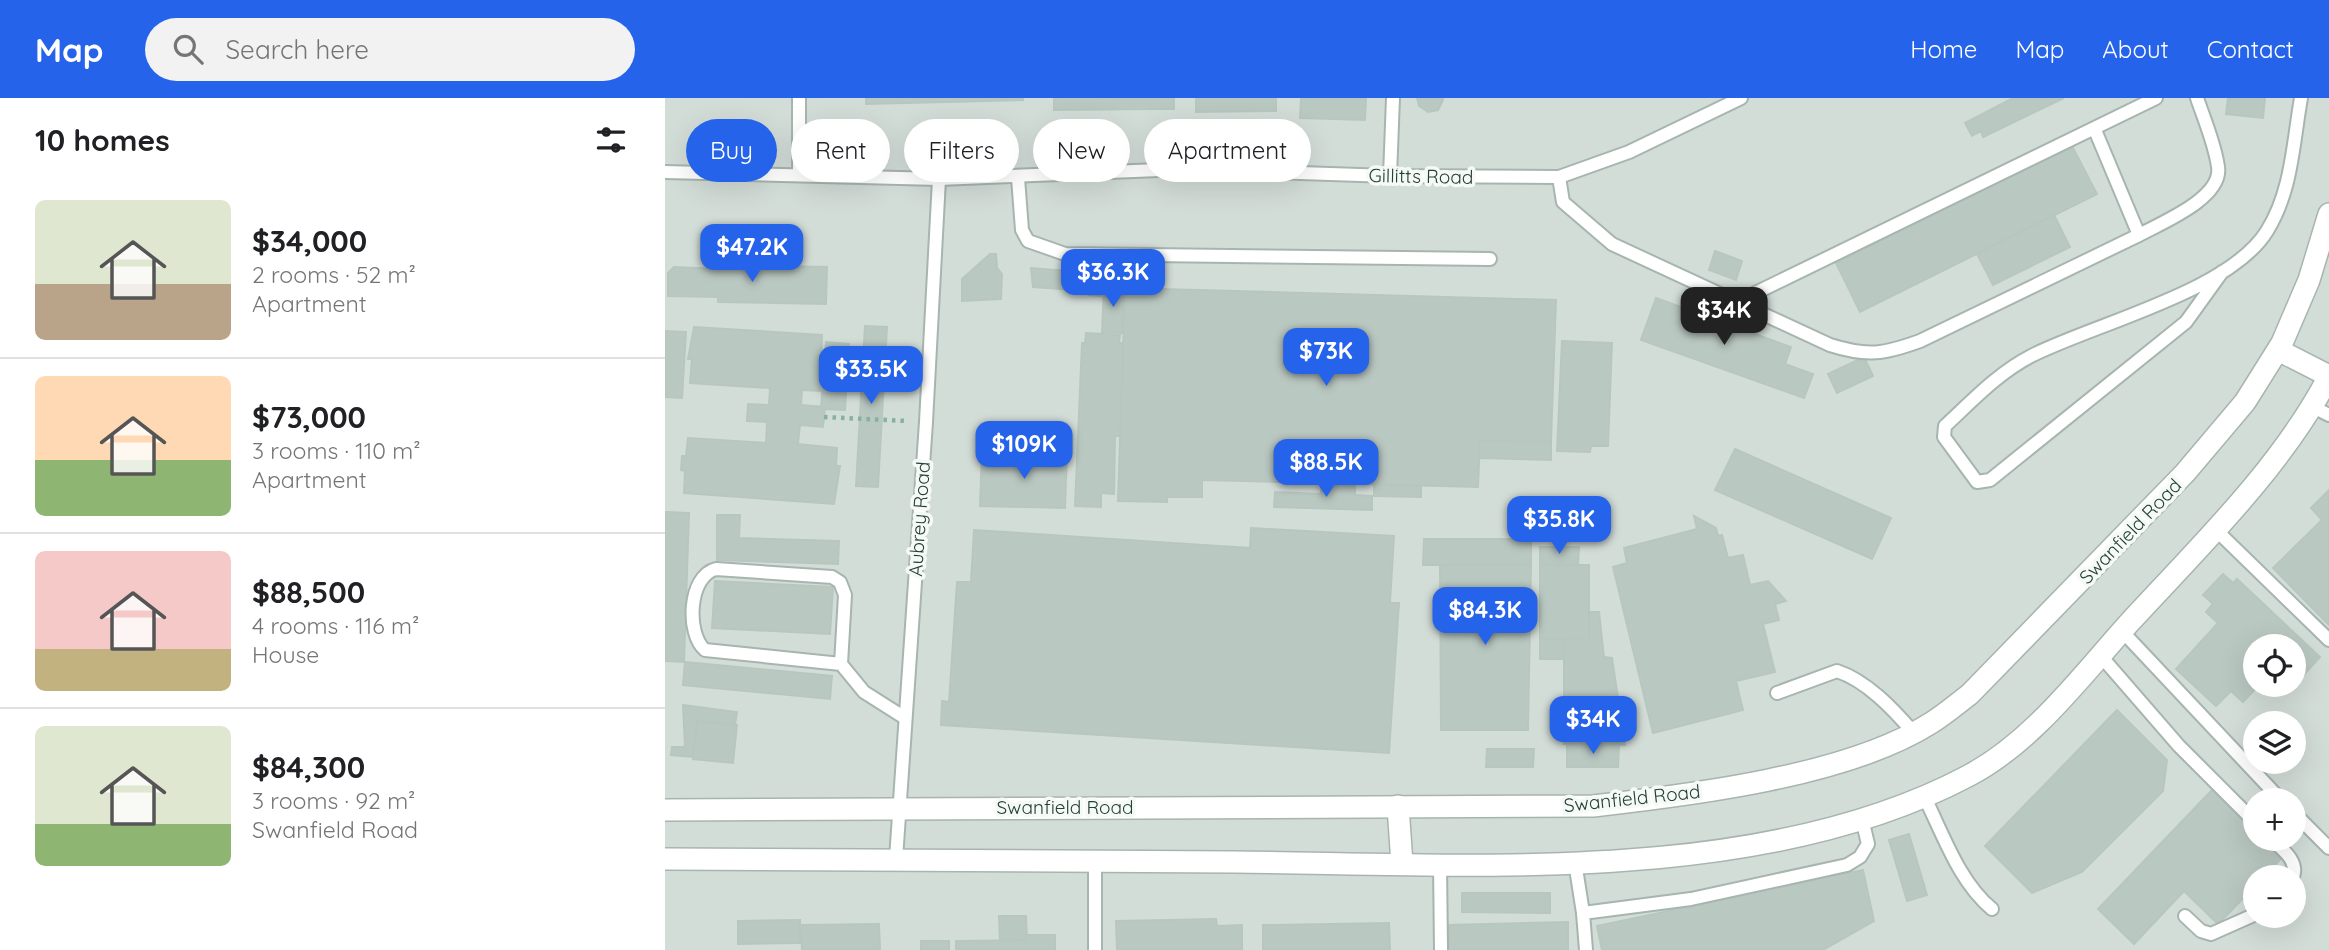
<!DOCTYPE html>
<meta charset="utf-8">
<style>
:root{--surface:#fff;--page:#f2f2f2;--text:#202124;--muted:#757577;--line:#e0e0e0;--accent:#2563eb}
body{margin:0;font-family:Quicksand,sans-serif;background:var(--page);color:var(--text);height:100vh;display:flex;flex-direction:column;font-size:26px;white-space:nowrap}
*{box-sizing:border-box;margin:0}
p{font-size:23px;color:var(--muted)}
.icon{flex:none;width:38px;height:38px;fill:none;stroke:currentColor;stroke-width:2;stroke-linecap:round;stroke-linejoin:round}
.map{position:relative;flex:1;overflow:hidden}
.details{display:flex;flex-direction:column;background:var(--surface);width:665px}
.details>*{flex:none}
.top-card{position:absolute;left:21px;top:21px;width:665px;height:63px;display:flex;gap:14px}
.fabs{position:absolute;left:1578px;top:536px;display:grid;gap:14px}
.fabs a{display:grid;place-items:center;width:63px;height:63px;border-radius:50%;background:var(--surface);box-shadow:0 7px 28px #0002;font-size:35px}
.price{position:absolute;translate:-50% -60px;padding:0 16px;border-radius:14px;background:var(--accent);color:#fff;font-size:23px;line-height:46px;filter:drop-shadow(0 2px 4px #0008)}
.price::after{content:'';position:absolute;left:50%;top:42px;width:21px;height:16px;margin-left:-10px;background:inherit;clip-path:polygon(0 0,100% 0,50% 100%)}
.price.current{background:#222;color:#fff}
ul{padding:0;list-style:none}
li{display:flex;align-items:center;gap:21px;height:175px;padding:0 35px}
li+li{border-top:2px solid var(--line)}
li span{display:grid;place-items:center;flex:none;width:196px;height:140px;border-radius:10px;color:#555}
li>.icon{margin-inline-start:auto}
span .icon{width:84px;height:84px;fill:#fffc;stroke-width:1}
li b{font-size:30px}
h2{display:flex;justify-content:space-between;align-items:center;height:84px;padding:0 35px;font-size:30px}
.chip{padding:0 24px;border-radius:32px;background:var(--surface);box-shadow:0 7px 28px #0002;font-size:24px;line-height:63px}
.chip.current{background:var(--accent);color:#fff}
header{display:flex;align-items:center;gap:42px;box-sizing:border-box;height:98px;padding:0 35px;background:var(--accent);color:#fff}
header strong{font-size:33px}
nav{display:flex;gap:38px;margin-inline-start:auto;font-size:24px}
.search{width:490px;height:63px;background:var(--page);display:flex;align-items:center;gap:18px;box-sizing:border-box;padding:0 24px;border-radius:38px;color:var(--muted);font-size:26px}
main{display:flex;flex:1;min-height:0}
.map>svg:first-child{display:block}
.built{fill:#d3ddd8;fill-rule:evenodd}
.building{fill:#bac8c2;stroke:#b7c7c0;stroke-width:2}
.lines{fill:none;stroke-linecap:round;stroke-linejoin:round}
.lane-casing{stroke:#a7b5b0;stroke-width:16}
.street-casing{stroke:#a7b5b0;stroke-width:24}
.path{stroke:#86b0a2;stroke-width:4.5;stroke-dasharray:3.5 5;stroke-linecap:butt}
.lane{stroke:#fff;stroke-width:12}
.street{stroke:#fff;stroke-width:21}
.labels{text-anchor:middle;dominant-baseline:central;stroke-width:7;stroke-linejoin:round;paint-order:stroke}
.street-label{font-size:19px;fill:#243f37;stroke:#f5faf7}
</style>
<header>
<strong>Map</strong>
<div class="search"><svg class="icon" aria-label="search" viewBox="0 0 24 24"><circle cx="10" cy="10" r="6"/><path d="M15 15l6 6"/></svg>Search here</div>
<nav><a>Home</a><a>Map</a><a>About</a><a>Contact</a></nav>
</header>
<main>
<section class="details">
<h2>10 homes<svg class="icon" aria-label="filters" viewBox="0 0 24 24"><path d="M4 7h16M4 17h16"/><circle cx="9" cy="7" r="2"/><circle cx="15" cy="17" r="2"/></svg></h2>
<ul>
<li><span style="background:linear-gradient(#dfe7d0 60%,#b9a48a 0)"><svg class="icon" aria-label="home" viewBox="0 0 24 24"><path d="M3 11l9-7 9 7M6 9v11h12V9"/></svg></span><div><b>$34,000</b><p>2 rooms · 52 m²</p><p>Apartment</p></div></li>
<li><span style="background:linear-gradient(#ffd9b3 60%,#8fb573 0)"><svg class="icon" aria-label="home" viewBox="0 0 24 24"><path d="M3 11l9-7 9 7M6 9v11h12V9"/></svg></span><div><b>$73,000</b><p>3 rooms · 110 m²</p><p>Apartment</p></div></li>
<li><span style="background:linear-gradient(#f6c9c9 70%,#c2b280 0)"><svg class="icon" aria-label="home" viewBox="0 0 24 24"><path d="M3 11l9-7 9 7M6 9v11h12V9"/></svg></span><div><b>$88,500</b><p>4 rooms · 116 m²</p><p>House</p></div></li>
<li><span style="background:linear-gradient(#dfe7d0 70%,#8fb573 0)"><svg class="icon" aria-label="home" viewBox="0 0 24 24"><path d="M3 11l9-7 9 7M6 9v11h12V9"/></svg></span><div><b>$84,300</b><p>3 rooms · 92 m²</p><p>Swanfield Road</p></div></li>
</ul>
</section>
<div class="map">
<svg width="1664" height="852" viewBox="0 0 1664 852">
<rect width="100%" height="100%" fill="#e5ede9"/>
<!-- built -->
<path class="built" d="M 0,0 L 1664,0 L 1664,852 L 0,852 ZM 1591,548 L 1629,548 L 1629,586 L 1591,586 ZM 1591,625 L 1629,625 L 1629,663 L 1591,663 ZM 1591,702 L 1629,702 L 1629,740 L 1591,740 ZM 1591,779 L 1629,779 L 1629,817 L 1591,817 Z"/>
<!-- building -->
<g class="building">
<path d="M 201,0 L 358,0 L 358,2 L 201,6 Z"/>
<path d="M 389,0 L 487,0 L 487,11 L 389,12 Z"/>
<rect x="487" y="0" width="22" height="11"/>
<path d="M 531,0 L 611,0 L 611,13 L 531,14 Z"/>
<path d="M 636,0 L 701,0 L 700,22 L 635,20 Z"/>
<path d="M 752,0 L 778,0 L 778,2 L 773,12 L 763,14 L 754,8 Z"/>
<path d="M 1348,0 L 1399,0 L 1318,39 L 1316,33 L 1307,38 L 1300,25 Z"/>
<path d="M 1563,0 L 1600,0 L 1598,20 L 1561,16 Z"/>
<path d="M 1407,48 L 1432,96 L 1195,214 L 1171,165 Z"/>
<path d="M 1389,117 L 1405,149 L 1328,187 L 1312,156 Z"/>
<path d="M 1050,153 L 1077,163 L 1071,182 L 1044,172 Z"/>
<path d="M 325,156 L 331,156 L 332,170 L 337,176 L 336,201 L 297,203 L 297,181 Z"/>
<path d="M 56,167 L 162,169 L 161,206 L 53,204 L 53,199 L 3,198 L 3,175 L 9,169 L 55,171 Z"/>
<path d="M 366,170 L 438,176 L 436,198 L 424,197 L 425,193 L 368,189 Z"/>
<path d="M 439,188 L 459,188 L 457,235 L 437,234 Z"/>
<path d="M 460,190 L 891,202 L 886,344 L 815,343 L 813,389 L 537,382 L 537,399 L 502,399 L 502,404 L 453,403 Z"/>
<path d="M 991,200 L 1126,249 L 1120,266 L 1148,276 L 1139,300 L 976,242 Z"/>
<path d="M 200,228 L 222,229 L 213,389 L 191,388 Z"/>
<path d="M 29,229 L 157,237 L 156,258 L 160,258 L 159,269 L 156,269 L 155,293 L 137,292 L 136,307 L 160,309 L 158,329 L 135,327 L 133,346 L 172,350 L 171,368 L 175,368 L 169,406 L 19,395 L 20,373 L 16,372 L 17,358 L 21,358 L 23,340 L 101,345 L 102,324 L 82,323 L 83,306 L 104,307 L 105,290 L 25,285 L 27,261 L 23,261 Z"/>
<path d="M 0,233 L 21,234 L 17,300 L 0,299 Z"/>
<path d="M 421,235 L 455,237 L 454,245 L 458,245 L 455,338 L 450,338 L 449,396 L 436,395 L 436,409 L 410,408 L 417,245 L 420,245 Z"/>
<path d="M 897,243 L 947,245 L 943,348 L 926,348 L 925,354 L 892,353 Z"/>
<path d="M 161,244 L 184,246 L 180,312 L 156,311 Z"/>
<path d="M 1199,259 L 1208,278 L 1172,295 L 1163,276 Z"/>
<path d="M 815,343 L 886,344 L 886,362 L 814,360 Z"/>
<path d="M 1070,351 L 1226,420 L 1207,461 L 1050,392 Z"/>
<path d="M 317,352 L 338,352 L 338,364 L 374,365 L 375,354 L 402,354 L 400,410 L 315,408 Z"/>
<path d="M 657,385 L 690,386 L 690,397 L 707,398 L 707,412 L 609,409 L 610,394 L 656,396 Z"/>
<path d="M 709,387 L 756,388 L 756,399 L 709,398 Z"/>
<path d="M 1664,392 L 1664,527 L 1608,470 L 1657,422 L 1646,410 Z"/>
<path d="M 0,414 L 24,415 L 19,564 L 0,563 Z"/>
<path d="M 52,417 L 75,417 L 74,440 L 174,443 L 173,466 L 52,462 Z"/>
<path d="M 1029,418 L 1051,430 L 1053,438 L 1057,437 L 1063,460 L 1078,457 L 1085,487 L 1103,483 L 1121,503 L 1110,506 L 1114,522 L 1098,526 L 1110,574 L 1071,583 L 1078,612 L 988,635 L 948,469 L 962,465 L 959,450 L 1032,431 Z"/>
<path d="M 586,430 L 729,438 L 725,505 L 734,505 L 724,655 L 276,627 L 277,603 L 284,604 L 292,484 L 306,484 L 309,432 L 585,450 Z"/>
<path d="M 759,441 L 866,441 L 866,467 L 758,467 Z"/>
<path d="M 875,449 L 914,449 L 913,466 L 875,467 Z"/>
<path d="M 775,467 L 866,467 L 863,632 L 776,632 Z"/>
<path d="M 875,467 L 924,467 L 924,540 L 875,541 Z"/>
<path d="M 1558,476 L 1568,485 L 1572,481 L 1655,559 L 1634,582 L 1629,577 L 1629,548 L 1591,548 L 1591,586 L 1595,586 L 1578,604 L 1566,593 L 1551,608 L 1511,571 L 1553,525 L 1541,514 L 1548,506 L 1538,497 Z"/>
<path d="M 50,483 L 168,489 L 165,536 L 47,530 Z"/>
<path d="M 924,514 L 934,514 L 939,559 L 947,560 L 960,647 L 899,646 L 899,541 L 924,540 Z"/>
<rect x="875" y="541" width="24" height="20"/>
<path d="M 20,564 L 167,578 L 165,601 L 18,587 Z"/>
<path d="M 18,607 L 72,614 L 70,627 L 32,623 L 28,659 L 6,657 L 7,649 L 20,649 Z"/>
<path d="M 1452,612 L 1502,662 L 1498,693 L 1417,774 L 1367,795 L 1320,748 Z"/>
<path d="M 32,623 L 72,627 L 68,665 L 28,661 Z"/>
<path d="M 902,646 L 954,647 L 953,669 L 902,669 Z"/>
<path d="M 822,651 L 869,651 L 868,669 L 821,669 Z"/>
<path d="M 1548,691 L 1591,732 L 1591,740 L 1600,740 L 1618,758 L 1599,779 L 1591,779 L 1591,787 L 1553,826 L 1519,793 L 1469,846 L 1433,811 Z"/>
<path d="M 1244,736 L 1262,797 L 1242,803 L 1224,742 Z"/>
<path d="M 1198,772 L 1209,823 L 1158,852 L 937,852 L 932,828 Z"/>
<path d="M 797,795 L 885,795 L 885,815 L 797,814 Z"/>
<path d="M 334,818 L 361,818 L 362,842 L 335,843 Z"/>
<path d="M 551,821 L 552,828 L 577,827 L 577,852 L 452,852 L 451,823 Z"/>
<path d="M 135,822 L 135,845 L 73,846 L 73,823 Z"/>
<path d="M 903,824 L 903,852 L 784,852 L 784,827 Z"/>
<path d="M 724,825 L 725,852 L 598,852 L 598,827 Z"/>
<path d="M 214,826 L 215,852 L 137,852 L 136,827 Z"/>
<path d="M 362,837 L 390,837 L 390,852 L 291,852 L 291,843 L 362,842 Z"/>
<rect x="256" y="843" width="28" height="9"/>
</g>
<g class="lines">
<defs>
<g id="lane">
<path d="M 134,0 L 134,76"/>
<path d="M 0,74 L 274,81 L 519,71 L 725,78 L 894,79 L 964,54 L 1076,0"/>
<path d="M 725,78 L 728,0"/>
<path d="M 894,79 L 898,104 L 947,146 L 1165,247 C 1203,259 1219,256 1255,243 L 1474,137 L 1430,32"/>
<path d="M 353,80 L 357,132 L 363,143 L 400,156 L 825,161"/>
<path d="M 1474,137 C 1496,125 1558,100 1553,69 C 1550,46 1539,21 1532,0"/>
<path d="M 1557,174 L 1521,224 L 1325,382 L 1312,384 L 1279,339 L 1280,328 C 1307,303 1333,275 1366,258 C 1431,225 1564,194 1602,133 C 1627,93 1628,45 1636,0"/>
<path d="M 1074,203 L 1491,0"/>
<path d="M 1648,309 L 1664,317"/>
<path d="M 1550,431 L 1664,542"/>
<path d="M 1457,533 L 1616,702"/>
<path d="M 1435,557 L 1514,648 L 1591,725"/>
<path d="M 176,566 L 40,552 C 21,536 23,478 51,471 L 167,479 L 175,484 L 180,497 L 176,566 L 199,594 L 240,620"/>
<path d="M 1112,595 L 1172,573 C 1202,583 1228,611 1248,634"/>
<path d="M 1259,698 C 1278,736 1294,784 1327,811"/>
<path d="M 1629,715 L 1664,750"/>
<path d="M 1606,740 C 1616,751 1634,762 1628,779"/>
<path d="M 231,761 L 261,324 L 274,81"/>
<path d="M 910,764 L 918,815"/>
<path d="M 775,765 L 776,852"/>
<path d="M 1520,818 L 1536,833 L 1546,836 L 1591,816"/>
<path d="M 430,852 L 430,763"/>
<path d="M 921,852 L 918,815 L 1026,801 L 1182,767 L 1195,759 L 1203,746 L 1197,721"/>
</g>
<g id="street">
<path d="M 1613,252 L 1664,278"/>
<path d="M 733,708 L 737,766"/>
<path d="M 0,712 L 928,708 C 1026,697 1183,678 1266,625 C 1279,617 1292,606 1305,596 L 1520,375 L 1580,304 L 1617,245 L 1644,182 L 1664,116"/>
<path d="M 0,761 C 190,761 380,762 569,764 C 802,766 1093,789 1303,678 C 1368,644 1417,577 1465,524 C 1534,449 1617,369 1664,278"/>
</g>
</defs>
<!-- lane casing -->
<use href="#lane" class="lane-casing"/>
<!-- street casing -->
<use href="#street" class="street-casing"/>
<!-- path -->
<path class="path" d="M 159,319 L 242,323"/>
<!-- lane -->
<use href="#lane" class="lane"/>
<!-- street -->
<use href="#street" class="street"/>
</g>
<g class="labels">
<!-- street labels -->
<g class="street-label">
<text transform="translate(756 78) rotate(1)">Gillitts Road</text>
<text transform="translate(254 421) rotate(-86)">Aubrey Road</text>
<text transform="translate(1465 433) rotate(-46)">Swanfield Road</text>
<text transform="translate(967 700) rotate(-6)">Swanfield Road</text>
<text x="400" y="709">Swanfield Road</text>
</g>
</g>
</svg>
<div class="fabs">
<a><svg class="icon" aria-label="locate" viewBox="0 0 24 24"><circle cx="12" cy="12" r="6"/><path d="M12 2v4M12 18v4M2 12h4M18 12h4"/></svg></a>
<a><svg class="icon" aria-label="layers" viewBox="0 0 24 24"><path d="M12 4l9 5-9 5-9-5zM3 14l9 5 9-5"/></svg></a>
<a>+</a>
<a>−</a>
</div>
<b class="price" style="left:87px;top:186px">$47.2K</b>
<b class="price" style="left:448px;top:211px">$36.3K</b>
<b class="price current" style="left:1059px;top:249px">$34K</b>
<b class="price" style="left:661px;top:290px">$73K</b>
<b class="price" style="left:206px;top:308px">$33.5K</b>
<b class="price" style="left:359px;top:383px">$109K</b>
<b class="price" style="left:661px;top:401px">$88.5K</b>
<b class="price" style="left:894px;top:458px">$35.8K</b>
<b class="price" style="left:820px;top:549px">$84.3K</b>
<b class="price" style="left:928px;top:658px">$34K</b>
<div class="top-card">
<a class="chip current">Buy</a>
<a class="chip">Rent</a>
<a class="chip">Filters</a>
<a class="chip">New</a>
<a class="chip">Apartment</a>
</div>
</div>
</main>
